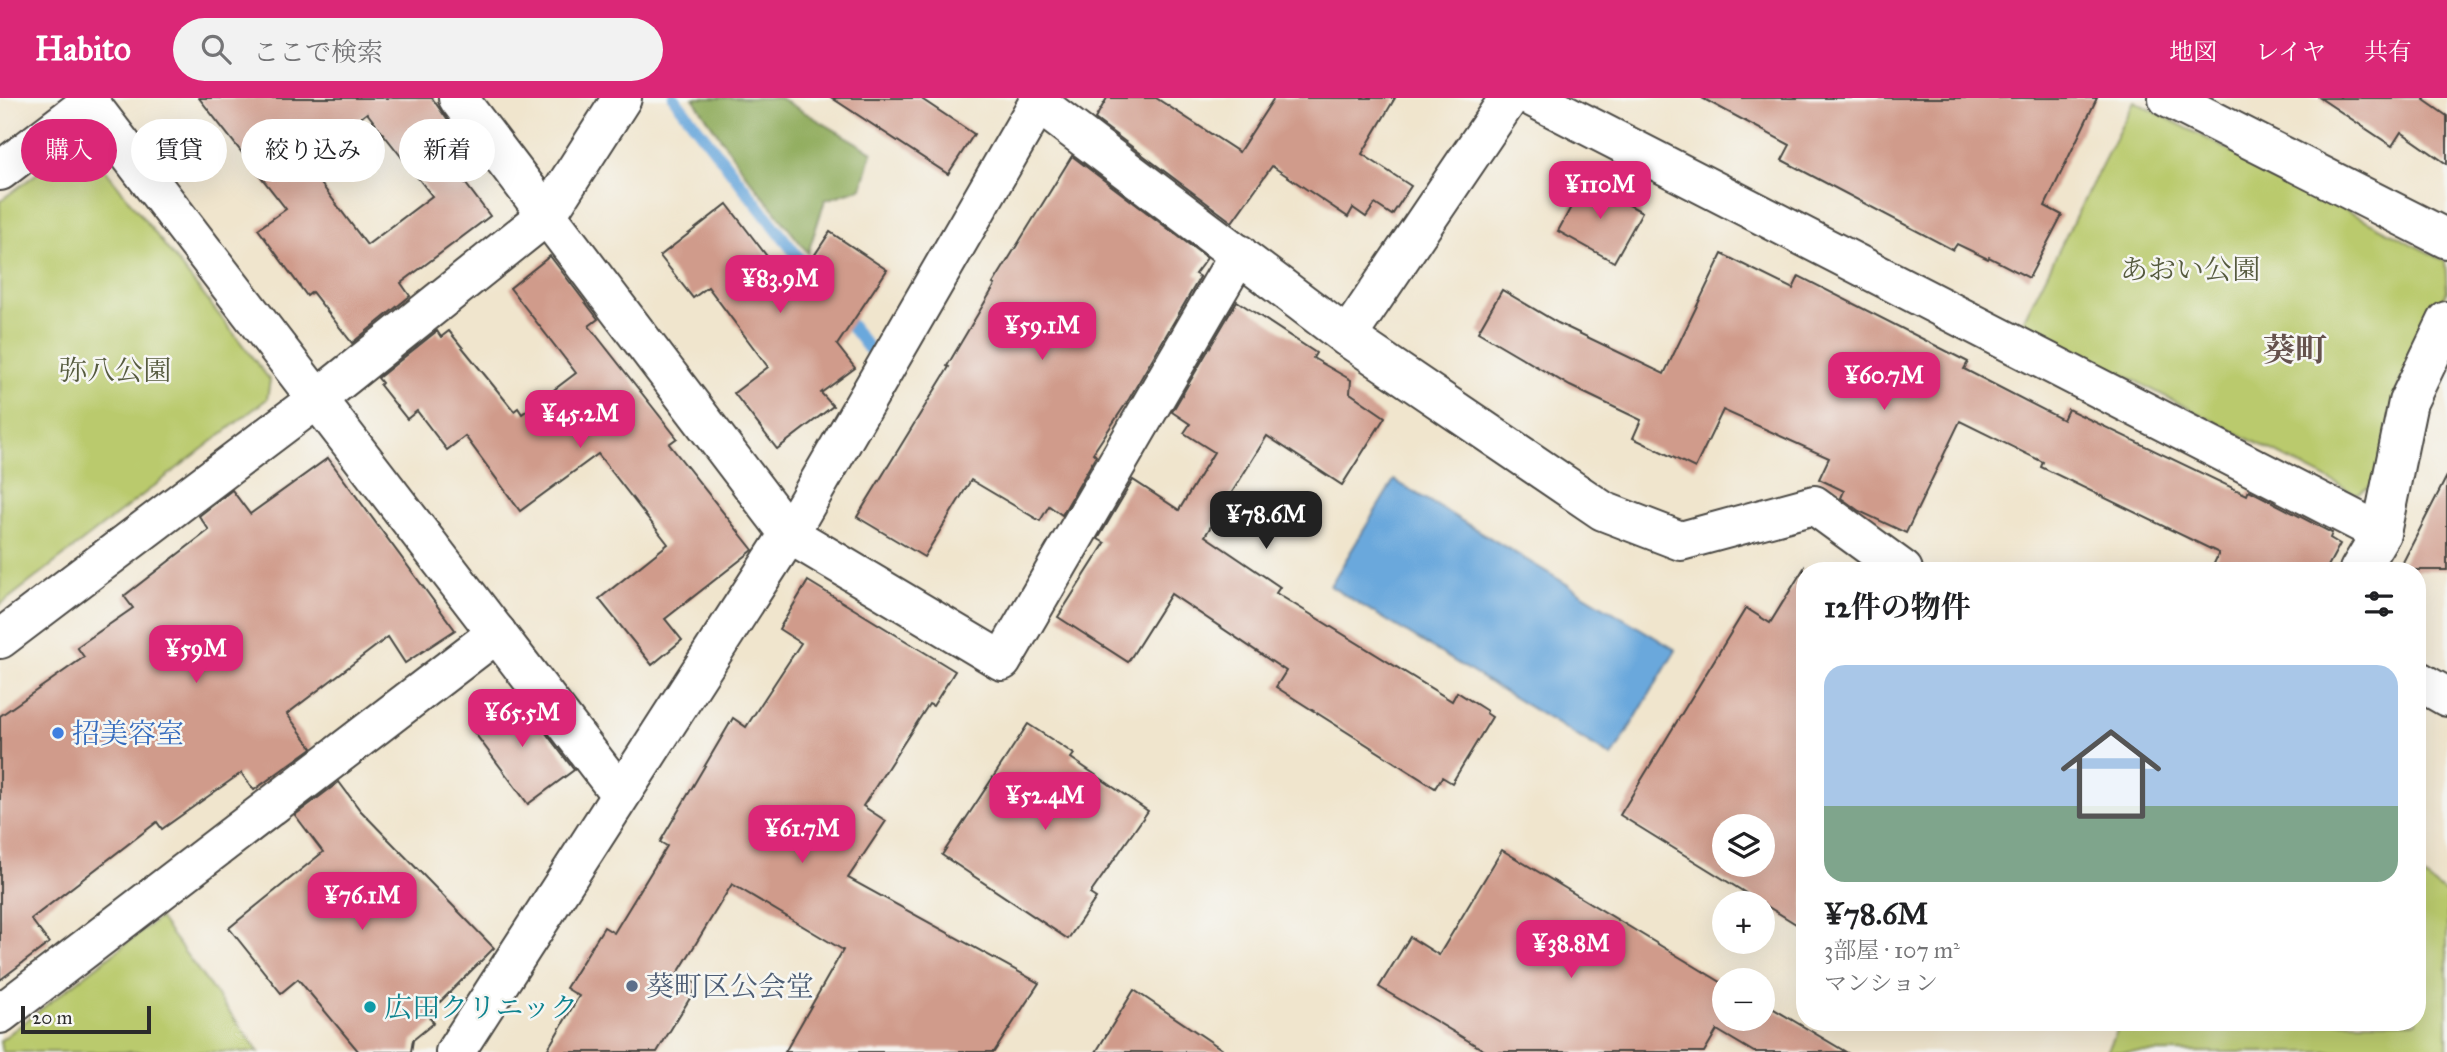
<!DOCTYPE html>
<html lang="ja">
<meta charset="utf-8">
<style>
:root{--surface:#fff;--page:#f2f2f2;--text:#202124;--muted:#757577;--line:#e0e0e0;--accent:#db2777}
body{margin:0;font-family:"IM FELL Great Primer","Noto Serif JP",serif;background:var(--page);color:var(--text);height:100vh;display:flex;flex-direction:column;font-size:26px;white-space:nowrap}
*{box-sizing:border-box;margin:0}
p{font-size:23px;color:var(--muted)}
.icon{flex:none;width:38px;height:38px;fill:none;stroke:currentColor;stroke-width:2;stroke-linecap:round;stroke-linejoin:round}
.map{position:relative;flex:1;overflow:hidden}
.drawer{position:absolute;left:1796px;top:464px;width:630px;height:469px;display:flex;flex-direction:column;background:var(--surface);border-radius:28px;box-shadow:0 7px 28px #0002}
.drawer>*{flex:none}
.top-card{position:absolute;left:21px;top:21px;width:665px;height:63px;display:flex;gap:14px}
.buttons{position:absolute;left:1712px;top:716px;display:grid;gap:14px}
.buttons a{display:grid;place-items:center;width:63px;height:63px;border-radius:50%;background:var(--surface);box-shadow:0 7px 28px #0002;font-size:35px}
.scale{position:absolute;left:21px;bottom:18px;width:130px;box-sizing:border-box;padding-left:7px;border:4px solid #2b2b2b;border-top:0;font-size:19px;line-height:24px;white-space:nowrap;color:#2b2b2b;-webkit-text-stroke:5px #f6f6f2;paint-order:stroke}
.price{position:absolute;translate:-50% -60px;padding:0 16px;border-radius:14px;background:var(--accent);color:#fff;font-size:23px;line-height:46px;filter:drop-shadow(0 2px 4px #0008)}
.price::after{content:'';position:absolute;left:50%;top:42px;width:21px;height:16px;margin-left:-10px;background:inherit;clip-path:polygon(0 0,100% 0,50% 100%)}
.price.on{background:#222;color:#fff}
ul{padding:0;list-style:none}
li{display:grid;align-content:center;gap:14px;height:371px;padding:0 28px}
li+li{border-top:2px solid var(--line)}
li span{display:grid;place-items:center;height:217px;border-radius:21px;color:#555}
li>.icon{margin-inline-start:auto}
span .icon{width:126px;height:126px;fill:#fffc;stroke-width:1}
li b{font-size:30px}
h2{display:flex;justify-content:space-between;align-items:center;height:84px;padding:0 28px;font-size:30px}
.chip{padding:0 24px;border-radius:32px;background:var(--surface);box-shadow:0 7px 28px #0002;font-size:24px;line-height:63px}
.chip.on{background:var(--accent);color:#fff}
header{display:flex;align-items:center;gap:42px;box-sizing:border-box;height:98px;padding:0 35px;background:var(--accent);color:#fff}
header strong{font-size:33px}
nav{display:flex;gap:38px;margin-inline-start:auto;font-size:24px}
.search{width:490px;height:63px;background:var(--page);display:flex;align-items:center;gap:18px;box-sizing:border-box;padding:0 24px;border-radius:38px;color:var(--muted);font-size:26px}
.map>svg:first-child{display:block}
.green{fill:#baca6d;stroke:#727a4c;stroke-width:2}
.forest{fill:#93ae60;stroke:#5f6c46;stroke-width:2}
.water{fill:#6aa8dc;stroke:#4a6a84;stroke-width:2}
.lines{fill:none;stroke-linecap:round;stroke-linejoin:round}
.stream{stroke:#6aa8dc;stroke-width:12}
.building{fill:#d09b8b;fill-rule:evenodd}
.minor-casing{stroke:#494743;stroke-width:42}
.tertiary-casing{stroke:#494743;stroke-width:42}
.minor{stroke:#fff;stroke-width:38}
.tertiary{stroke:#fff;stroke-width:38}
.shop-dot{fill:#3f7fe0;stroke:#f6f6f2;stroke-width:2.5}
.service-dot{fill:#5c6f8a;stroke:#f6f6f2;stroke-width:2.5}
.culture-dot{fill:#0f9aa8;stroke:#f6f6f2;stroke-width:2.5}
.labels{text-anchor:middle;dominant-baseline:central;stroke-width:5;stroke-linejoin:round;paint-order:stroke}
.park-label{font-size:28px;fill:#565b3f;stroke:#f6f6f2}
.shop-label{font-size:28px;fill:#366cbe;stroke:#f6f6f2;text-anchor:start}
.service-label{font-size:28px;fill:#4e5e75;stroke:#f6f6f2;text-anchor:start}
.culture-label{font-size:28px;fill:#0d838f;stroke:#f6f6f2;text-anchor:start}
.quarter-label{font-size:32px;font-weight:bold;fill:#65524d;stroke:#f6f6f2}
</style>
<header>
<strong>Habito</strong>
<div class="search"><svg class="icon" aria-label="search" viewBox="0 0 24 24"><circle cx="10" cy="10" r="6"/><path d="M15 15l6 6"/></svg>ここで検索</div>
<nav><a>地図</a><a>レイヤ</a><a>共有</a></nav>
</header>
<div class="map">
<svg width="2447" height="954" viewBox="0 0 2447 954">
<rect width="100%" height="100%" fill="#f6f6f2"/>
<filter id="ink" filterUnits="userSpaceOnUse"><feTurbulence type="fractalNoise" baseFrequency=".0143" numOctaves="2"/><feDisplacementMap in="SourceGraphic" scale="14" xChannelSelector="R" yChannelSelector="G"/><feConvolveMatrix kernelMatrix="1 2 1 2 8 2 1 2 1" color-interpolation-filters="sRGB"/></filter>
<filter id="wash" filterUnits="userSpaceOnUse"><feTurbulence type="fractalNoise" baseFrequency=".00686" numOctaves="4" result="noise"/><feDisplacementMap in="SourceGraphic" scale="28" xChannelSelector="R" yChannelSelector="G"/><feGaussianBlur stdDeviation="1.57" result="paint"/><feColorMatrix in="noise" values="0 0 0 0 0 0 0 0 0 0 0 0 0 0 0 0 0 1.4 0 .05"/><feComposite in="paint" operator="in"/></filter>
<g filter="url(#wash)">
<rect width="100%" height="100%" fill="#f0e5cd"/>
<!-- green -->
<g class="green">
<path d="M 2134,3 L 2445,163 L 2447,193 L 2399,286 L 2378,385 L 2356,396 L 2022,225 Z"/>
<path d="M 82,42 L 270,282 L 267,301 L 0,507 L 0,103 Z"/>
<path d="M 2417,774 L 2447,796 L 2447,954 L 2107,954 L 2121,924 L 2417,924 Z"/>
<path d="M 159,820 L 259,954 L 2,954 L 0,943 Z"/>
</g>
<!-- forest -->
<path class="forest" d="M 693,0 L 780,0 L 872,54 L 862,90 L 825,102 L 808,155 L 744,74 Z"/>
<!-- water -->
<path class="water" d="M 1394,382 L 1676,552 L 1612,659 L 1330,488 Z"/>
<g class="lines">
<!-- stream -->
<g class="stream">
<path d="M 674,0 L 816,182"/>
<path d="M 842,216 L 869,251"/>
</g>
</g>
<g id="blocks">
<!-- building -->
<g class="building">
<path d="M 199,0 L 432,0 L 453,30 L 439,41 L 458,66 L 454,70 L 490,118 L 401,185 L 410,198 L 352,245 L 312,194 L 307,198 L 258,131 L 286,111 ZM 367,15 L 432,98 L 367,147 L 304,63 Z"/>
<path d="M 832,0 L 920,0 L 974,36 L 948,76 Z"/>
<path d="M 1107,0 L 1156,0 L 1239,54 L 1274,0 L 1395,0 L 1362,56 L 1411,88 L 1392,117 L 1375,106 L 1366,119 L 1353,110 L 1348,119 L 1272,68 L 1232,124 L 1095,21 Z"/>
<path d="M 1702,0 L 2097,0 L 2045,108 L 2062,117 L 2029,180 L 1989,159 L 1988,161 L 1957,146 L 1953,152 L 1782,62 L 1790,47 Z"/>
<path d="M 2320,0 L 2425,0 L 2424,2 L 2447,18 L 2447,66 L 2401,34 L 2392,48 Z"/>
<path d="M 1072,58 L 1207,160 L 1195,176 L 1200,179 L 1129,301 L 1093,355 L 1096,358 L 1062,417 L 1049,408 L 1040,423 L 971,382 L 924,459 L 857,419 L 949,269 L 947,268 L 995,187 L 993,186 Z"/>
<path d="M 1585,83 L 1642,114 L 1614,164 L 1558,133 Z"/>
<path d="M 727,106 L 792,191 L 830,134 L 887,172 L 837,247 L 855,270 L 821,295 L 833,308 L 777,351 L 734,295 L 768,269 L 708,189 L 693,200 L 660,158 Z"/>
<path d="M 1722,156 L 1793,191 L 1799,178 L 1968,264 L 1964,271 L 2063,322 L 2068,311 L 2247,397 L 2249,392 L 2332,435 L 2330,440 L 2340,446 L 2326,472 L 2211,472 L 2219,455 L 2041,369 L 2043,364 L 1960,323 L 1906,435 L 1859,413 L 1841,400 L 1844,393 L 1819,381 L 1829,360 L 1723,312 L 1695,370 L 1633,340 L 1641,322 L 1570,288 L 1478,234 L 1502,192 L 1558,225 L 1664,276 Z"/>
<path d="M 550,158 L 598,221 L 589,228 L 677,340 L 669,346 L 753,452 L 665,521 L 682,542 L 652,567 L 599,501 L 668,446 L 598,356 L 520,413 L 465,338 L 447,352 L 417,313 L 407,321 L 380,287 L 382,285 L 378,280 L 437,233 L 441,239 L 449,233 L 514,313 L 518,310 L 522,316 L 576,275 L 510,190 Z"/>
<path d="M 1237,203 L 1316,255 L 1313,260 L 1351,282 L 1350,295 L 1385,319 L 1342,387 L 1267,338 L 1205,438 L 1280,489 L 1276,495 L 1452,603 L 1457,594 L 1487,613 L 1486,615 L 1492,619 L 1452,685 L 1442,679 L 1435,690 L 1276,589 L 1286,573 L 1171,496 L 1128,564 L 1058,519 L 1105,445 L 1098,441 L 1133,382 L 1179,412 L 1214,354 L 1184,335 L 1190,326 L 1172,314 Z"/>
<path d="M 328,360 L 455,532 L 405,565 L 388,539 L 287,616 L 312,650 L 254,692 L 241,675 L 162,731 L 157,724 L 31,821 L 49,845 L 0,882 L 0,618 L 84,559 L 77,549 L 133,510 L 124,498 L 209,432 L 199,418 L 232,392 L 250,416 Z"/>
<path d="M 2447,378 L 2447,472 L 2399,472 Z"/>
<path d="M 1804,470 L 1804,831 L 1620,717 L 1746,510 L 1770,525 ZM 1724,728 L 1762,728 L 1762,766 L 1724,766 Z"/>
<path d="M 808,483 L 955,573 L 933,608 L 929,606 L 863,708 L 886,723 L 848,780 L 1039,885 L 994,954 L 785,954 L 843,852 L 732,786 L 678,875 L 698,887 L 657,954 L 546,954 L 579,898 L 566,890 L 604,829 L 614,835 L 667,748 L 660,744 L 733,620 L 746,629 L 801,545 L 779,531 Z"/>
<path d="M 516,596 L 574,672 L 528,706 L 471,630 Z"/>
<path d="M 1028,626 L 1074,656 L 1071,660 L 1148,713 L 1090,796 L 1096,800 L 1068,841 L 942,757 Z"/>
<path d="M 339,684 L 360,712 L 494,850 L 427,917 L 434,925 L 413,942 L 411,954 L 359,954 L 298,881 L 281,895 L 229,830 L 323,754 L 295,717 Z"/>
<path d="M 1502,752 L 1724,886 L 1724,920 L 1762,920 L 1762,904 L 1846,954 L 1754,954 L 1717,932 L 1704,954 L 1487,954 L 1379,889 L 1410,839 L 1439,857 Z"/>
<path d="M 1134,892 L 1226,954 L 1096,954 Z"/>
</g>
</g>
</g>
<g filter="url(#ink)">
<use href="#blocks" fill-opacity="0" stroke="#494743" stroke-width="2"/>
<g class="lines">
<defs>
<g id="minor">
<path d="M 86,0 L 620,696"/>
<path d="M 1534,0 L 2381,435"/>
<path d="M 2168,0 L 2447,141"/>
<path d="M 1038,5 L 1347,239 L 1509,0"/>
<path d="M 0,73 L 89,5"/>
<path d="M 1347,239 L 1603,413 L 1681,443 L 1814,407 L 1903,472"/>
<path d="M 789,436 L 1002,563 L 1239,156"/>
<path d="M 2359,472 L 2381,435 L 2408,304 L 2447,223"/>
<path d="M 0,541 L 317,301 L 547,117 L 622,0"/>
<path d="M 2417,582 L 2447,599"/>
<path d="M 0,916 L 497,535"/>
</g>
<g id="tertiary">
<path d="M 458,0 L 789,436"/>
<path d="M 455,954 L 789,436 L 1041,0"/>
</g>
</defs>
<!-- minor casing -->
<use href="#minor" class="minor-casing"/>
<!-- tertiary casing -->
<use href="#tertiary" class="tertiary-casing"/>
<!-- minor -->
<use href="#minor" class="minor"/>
<!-- tertiary -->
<use href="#tertiary" class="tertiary"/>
</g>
</g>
<!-- markers -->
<circle class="shop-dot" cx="58" cy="635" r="7"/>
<circle class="service-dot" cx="632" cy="888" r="7"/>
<circle class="culture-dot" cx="370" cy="909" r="7"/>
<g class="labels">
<!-- park labels -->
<g class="park-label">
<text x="2190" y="171">あおい公園</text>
<text x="115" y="272">弥八公園</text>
</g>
<!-- shop labels -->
<g class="shop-label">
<text x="72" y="635">招美容室</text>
</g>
<!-- service labels -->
<g class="service-label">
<text x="646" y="888">葵町区公会堂</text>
</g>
<!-- culture labels -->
<g class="culture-label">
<text x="384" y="909">広田クリニック</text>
</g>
<!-- quarter labels -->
<g class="quarter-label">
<text x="2295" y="252">葵町</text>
</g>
</g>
</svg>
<div class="buttons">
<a><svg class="icon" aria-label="layers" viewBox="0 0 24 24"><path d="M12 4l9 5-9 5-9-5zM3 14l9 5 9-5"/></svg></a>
<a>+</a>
<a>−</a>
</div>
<div class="scale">20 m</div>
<b class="price" style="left:1600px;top:123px">¥110M</b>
<b class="price" style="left:780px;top:217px">¥83.9M</b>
<b class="price" style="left:1042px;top:264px">¥59.1M</b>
<b class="price" style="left:1884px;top:314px">¥60.7M</b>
<b class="price" style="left:580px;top:352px">¥45.2M</b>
<b class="price on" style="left:1266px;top:453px">¥78.6M</b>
<b class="price" style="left:196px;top:587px">¥59M</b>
<b class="price" style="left:522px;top:651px">¥65.5M</b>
<b class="price" style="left:1045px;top:734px">¥52.4M</b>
<b class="price" style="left:802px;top:767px">¥61.7M</b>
<b class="price" style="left:362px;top:834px">¥76.1M</b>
<b class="price" style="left:1571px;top:882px">¥38.8M</b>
<div class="top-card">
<a class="chip on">購入</a>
<a class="chip">賃貸</a>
<a class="chip">絞り込み</a>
<a class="chip">新着</a>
</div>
<section class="drawer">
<h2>12件の物件<svg class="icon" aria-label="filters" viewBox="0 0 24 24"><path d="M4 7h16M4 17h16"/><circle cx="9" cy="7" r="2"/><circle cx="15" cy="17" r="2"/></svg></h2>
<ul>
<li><span style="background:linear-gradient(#a9c7e8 65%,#7fa58c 0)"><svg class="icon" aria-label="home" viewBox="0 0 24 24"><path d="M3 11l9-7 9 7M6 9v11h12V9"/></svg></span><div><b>¥78.6M</b><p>3部屋 · 107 m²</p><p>マンション</p></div></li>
</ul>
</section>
</div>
